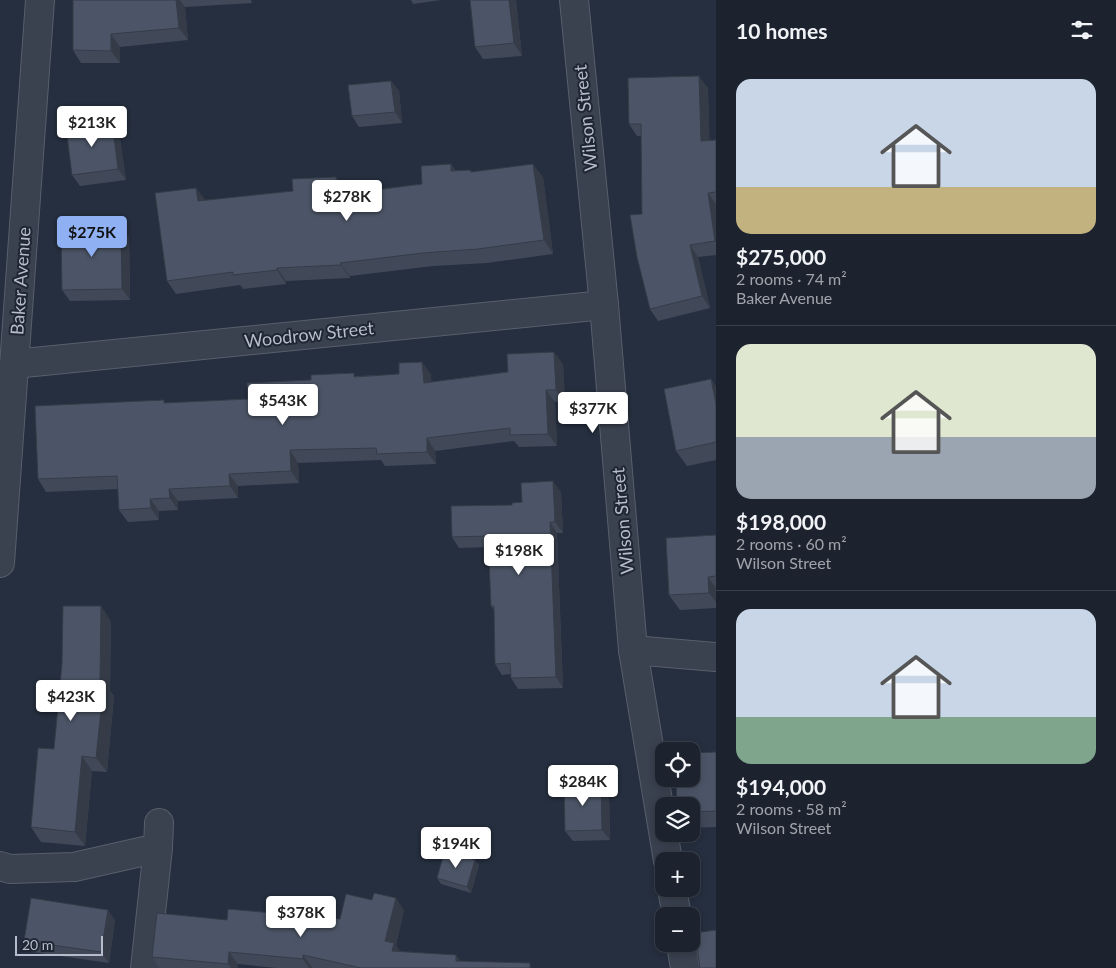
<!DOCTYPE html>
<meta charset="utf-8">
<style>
:root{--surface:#1c232f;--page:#292f3b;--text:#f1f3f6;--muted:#a0a4aa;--line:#3a404b;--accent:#90b0f4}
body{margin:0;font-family:Lato,sans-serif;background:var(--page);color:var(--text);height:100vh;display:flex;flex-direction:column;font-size:19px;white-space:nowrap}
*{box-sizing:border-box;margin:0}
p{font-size:16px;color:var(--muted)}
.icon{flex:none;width:28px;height:28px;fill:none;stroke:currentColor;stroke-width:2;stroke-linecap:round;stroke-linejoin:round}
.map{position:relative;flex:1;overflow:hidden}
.panel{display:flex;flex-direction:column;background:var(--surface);width:400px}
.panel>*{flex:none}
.buttons{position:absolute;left:655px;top:742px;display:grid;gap:10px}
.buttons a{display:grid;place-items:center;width:45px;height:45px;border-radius:10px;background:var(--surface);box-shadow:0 2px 8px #0003,0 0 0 1px var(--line);font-size:25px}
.scale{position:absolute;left:15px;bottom:12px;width:88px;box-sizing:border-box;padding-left:5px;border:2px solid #b6bcc9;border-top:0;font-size:14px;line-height:18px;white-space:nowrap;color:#b6bcc9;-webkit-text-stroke:4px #1f2634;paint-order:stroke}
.price{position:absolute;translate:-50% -42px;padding:0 11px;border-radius:5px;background:#fff;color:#222;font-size:16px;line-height:32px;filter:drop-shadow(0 1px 2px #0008)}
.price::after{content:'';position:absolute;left:50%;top:30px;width:15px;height:11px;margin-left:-8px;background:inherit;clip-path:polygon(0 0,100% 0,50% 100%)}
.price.on{background:var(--accent);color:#111}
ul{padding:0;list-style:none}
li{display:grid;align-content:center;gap:10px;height:265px;padding:0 20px}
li+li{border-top:1px solid var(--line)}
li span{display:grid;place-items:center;height:155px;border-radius:15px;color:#555}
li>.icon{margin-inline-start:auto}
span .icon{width:90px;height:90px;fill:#fffc;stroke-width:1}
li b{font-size:21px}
h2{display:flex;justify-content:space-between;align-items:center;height:60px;padding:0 20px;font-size:21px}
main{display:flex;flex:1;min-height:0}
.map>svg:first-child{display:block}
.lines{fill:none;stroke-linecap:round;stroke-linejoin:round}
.minor-casing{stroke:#585f6c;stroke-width:30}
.minor{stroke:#3a414f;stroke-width:28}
.wall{fill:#414959}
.shaded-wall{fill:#353c48}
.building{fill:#4c5567;stroke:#353c48}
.labels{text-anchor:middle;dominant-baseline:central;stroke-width:4;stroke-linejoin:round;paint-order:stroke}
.street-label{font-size:18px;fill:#b6bcc9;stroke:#1f2634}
</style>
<main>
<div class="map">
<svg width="716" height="968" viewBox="0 0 716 968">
<rect width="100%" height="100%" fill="#262f3f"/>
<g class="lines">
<defs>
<g id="minor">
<path d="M 574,0 L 604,305 L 633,650 L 668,861"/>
<path d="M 14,364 L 604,305"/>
<path d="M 0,563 L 40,0"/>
<path d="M 633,650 L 716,657"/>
<path d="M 0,866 L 10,869 L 74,867 L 158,848 L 159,823"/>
<path d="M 672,889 L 677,916"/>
<path d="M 681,944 L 685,968"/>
<path d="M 145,968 L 158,848"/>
</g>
</defs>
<!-- minor casing -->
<use href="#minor" class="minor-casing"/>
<!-- minor -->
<use href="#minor" class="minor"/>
</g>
<!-- wall -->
<g class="wall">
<path d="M 73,0 L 251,0 L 252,3 L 185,7 L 188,40 L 120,47 L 120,63 L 81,63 L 73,50 Z"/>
<path d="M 411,0 L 441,0 L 413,4 Z"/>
<path d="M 516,0 L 522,56 L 483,59 L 475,47 Z"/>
<path d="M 391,81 L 399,91 L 402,123 L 359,127 L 352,116 Z"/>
<path d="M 708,88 L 709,140 L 716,140 L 716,255 L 698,257 L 710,308 L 658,321 L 650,309 L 642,214 L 641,136 L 637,136 L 629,124 Z"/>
<path d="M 112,121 L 119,132 L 126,180 L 80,186 L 72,175 Z"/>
<path d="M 451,164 L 455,170 L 470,170 L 472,172 L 543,177 L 553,254 L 487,263 L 433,266 L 350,276 L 350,278 L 286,281 L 286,284 L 243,289 L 240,285 L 176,294 L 167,281 L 196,188 L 205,200 L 345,190 L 346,194 L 422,184 Z"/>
<path d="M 129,237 L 130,300 L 70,301 L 62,290 Z"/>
<path d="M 563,364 L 565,402 L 555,402 L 557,446 L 519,447 L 514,441 L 435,451 L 436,464 L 385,466 L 381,460 L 298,463 L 299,483 L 238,486 L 238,498 L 178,501 L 178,510 L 159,511 L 159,520 L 128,522 L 119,510 L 118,489 L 46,492 L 38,479 L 166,403 L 248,399 L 311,380 L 356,376 L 431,374 L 431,382 Z"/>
<path d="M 711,379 L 716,387 L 716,460 L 687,466 L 676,451 Z"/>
<path d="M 561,492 L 563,533 L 557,533 L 563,688 L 518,689 L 511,678 L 511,674 L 502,675 L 495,664 L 494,610 L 491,606 L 489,547 L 459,548 L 452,537 L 512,505 Z"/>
<path d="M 716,535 L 716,608 L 680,610 L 669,595 Z"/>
<path d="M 111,621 L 110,691 L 114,696 L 107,772 L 92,771 L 85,846 L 41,842 L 31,827 L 54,749 Z"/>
<path d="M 716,752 L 716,827 L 691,828 L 691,806 Z"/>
<path d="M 609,794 L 610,840 L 573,841 L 565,831 Z"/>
<path d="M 475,860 L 479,865 L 471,893 L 441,884 L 437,878 Z"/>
<path d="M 404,910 L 396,945 L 400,952 L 460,961 L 533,968 L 277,968 L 238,964 L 238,968 L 159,968 L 152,957 L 227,920 L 340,919 Z"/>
<path d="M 115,920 L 109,963 L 32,952 L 24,941 Z"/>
</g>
<!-- shaded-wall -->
<g class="shaded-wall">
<path d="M 176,0 L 180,0 L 185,7 L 188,40 L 179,28 Z"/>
<path d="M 509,0 L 516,0 L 522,56 L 514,43 Z"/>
<path d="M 111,34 L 120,47 L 120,63 L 111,51 Z"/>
<path d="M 699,76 L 708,88 L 710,153 L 701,141 Z"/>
<path d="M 391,81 L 399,91 L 402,123 L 395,112 Z"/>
<path d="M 112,121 L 119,132 L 126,180 L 118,169 Z"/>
<path d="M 451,164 L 460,178 L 451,171 Z"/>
<path d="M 533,164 L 543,177 L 553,254 L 544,240 Z"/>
<path d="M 336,177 L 345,190 L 346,209 L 337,195 Z"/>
<path d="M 196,188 L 206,201 L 198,201 Z"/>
<path d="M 708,193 L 716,204 L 716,242 L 715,241 Z"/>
<path d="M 121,226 L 129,237 L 130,300 L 122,289 Z"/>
<path d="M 690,245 L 698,257 L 710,308 L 702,296 Z"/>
<path d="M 340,263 L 350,276 L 350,278 L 341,265 Z"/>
<path d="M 277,268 L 286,281 L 286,284 L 277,270 Z"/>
<path d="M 554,352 L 563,364 L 565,402 L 556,390 Z"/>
<path d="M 422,362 L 431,374 L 432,395 L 424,383 Z"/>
<path d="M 711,379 L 716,387 L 716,404 Z"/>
<path d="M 546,390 L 555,402 L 557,446 L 548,434 Z"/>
<path d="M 427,438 L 435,451 L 436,464 L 427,452 Z"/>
<path d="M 290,450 L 298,463 L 299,483 L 291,471 Z"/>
<path d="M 229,474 L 238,486 L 238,498 L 230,486 Z"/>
<path d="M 553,481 L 561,492 L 563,533 L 555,522 Z"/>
<path d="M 169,489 L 178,501 L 178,510 L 170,498 Z"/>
<path d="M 150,499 L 159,511 L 159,520 L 151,508 Z"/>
<path d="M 550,522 L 557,533 L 563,688 L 556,677 Z"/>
<path d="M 708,577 L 716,588 L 716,602 L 709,593 Z"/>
<path d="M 101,606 L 111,621 L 110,691 L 114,696 L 107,772 L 96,758 L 100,681 Z"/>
<path d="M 82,756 L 92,771 L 85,846 L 75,832 Z"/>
<path d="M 601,783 L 609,794 L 610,840 L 602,830 Z"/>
<path d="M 475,860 L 479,865 L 471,893 L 467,887 Z"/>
<path d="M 396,898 L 404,910 L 396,945 L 403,955 L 401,964 L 385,941 Z"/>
<path d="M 108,910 L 115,920 L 109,963 L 101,952 Z"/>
<path d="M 229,952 L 238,964 L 238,968 L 231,968 L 228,964 Z"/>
<path d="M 303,955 L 312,967 L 312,968 L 309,968 L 303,959 Z"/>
<path d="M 456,955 L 465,967 L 456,961 Z"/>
</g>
<!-- building -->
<g class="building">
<path d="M 73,0 L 176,0 L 179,28 L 111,34 L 111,51 L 73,50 Z"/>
<path d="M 470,0 L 509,0 L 514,43 L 475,47 Z"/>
<path d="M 699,76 L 701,141 L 716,140 L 716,192 L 708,193 L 715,241 L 690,245 L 702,296 L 650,309 L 637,257 L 630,215 L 642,214 L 641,124 L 629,124 L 628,78 Z"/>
<path d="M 391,81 L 395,112 L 352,116 L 348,85 Z"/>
<path d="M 112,121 L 118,169 L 72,175 L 66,127 Z"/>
<path d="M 451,164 L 451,171 L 470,170 L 471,172 L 533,164 L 544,240 L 478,249 L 423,253 L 340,263 L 341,265 L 277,268 L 277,270 L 233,275 L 233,272 L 167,281 L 155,193 L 196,188 L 198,201 L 293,191 L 292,179 L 336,177 L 337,195 L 422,184 L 421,166 Z"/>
<path d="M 121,226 L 122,289 L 62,290 L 61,228 Z"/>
<path d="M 554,352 L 556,390 L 546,390 L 548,434 L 510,435 L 510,428 L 427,438 L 427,452 L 377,454 L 376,448 L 290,450 L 291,471 L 229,474 L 230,486 L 169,489 L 170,498 L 150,499 L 151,508 L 119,510 L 117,476 L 38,479 L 35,406 L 164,400 L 164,403 L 248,399 L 247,383 L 311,380 L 311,375 L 354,373 L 354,377 L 399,374 L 399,363 L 422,362 L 424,383 L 508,372 L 507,354 Z"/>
<path d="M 711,379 L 716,404 L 716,442 L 676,451 L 664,389 Z"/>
<path d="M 553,481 L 555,522 L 550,522 L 556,677 L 511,678 L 510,663 L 495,664 L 494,606 L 491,606 L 488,536 L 452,537 L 451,506 L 512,505 L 512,503 L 522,502 L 521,483 Z"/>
<path d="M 716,535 L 716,576 L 708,577 L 709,593 L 669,595 L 666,538 Z"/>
<path d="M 63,606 L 101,606 L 100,681 L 104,682 L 96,758 L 82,756 L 75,832 L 31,827 L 38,748 L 54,749 L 62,664 Z"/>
<path d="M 716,752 L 716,811 L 691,812 L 691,806 L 677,806 L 676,779 L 691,779 L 691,753 Z"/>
<path d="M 601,783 L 602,830 L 565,831 L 564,784 Z"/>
<path d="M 445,850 L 475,860 L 467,887 L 437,878 Z"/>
<path d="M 374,893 L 396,898 L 385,941 L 394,943 L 392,951 L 456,955 L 456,961 L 530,963 L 530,968 L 361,968 L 303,955 L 303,959 L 229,952 L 228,964 L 152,957 L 157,913 L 227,920 L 228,909 L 340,919 L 346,894 L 372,900 Z"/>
<path d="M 31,898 L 108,910 L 101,952 L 24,941 Z"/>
<path d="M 716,930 L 716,968 L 700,968 L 695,933 Z"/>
</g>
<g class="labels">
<!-- street labels -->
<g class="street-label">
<text transform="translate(585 118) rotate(-96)">Wilson Street</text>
<text transform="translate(20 281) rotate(-86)">Baker Avenue</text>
<text transform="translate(309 334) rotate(-6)">Woodrow Street</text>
<text transform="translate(622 521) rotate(-95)">Wilson Street</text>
</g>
</g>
</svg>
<div class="buttons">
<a><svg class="icon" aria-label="locate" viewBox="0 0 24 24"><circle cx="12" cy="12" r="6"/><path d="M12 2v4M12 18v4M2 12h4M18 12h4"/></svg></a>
<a><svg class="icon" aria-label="layers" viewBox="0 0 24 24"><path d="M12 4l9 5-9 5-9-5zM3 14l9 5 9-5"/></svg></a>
<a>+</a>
<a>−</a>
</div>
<div class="scale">20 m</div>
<b class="price" style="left:92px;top:148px">$213K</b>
<b class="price" style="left:347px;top:222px">$278K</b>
<b class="price on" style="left:92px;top:258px">$275K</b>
<b class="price" style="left:283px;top:426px">$543K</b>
<b class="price" style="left:593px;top:434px">$377K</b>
<b class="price" style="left:519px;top:576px">$198K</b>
<b class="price" style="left:71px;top:722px">$423K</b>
<b class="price" style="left:583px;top:807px">$284K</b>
<b class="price" style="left:456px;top:869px">$194K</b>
<b class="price" style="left:301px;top:938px">$378K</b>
</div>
<section class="panel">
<h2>10 homes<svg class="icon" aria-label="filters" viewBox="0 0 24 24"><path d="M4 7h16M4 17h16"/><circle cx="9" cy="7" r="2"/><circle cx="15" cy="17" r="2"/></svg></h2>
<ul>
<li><span style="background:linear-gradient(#c9d6e8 70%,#c2b280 0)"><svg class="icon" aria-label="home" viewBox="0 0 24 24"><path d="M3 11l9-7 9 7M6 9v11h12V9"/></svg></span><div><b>$275,000</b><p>2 rooms · 74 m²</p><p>Baker Avenue</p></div></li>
<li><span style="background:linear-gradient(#dfe7d0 60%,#9aa5b1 0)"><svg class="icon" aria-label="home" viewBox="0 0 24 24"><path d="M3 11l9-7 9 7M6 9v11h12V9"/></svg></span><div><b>$198,000</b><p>2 rooms · 60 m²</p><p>Wilson Street</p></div></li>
<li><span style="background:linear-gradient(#c9d6e8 70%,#7fa58c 0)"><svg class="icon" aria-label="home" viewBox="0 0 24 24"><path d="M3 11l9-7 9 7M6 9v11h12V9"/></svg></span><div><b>$194,000</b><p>2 rooms · 58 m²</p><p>Wilson Street</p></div></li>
</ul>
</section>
</main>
